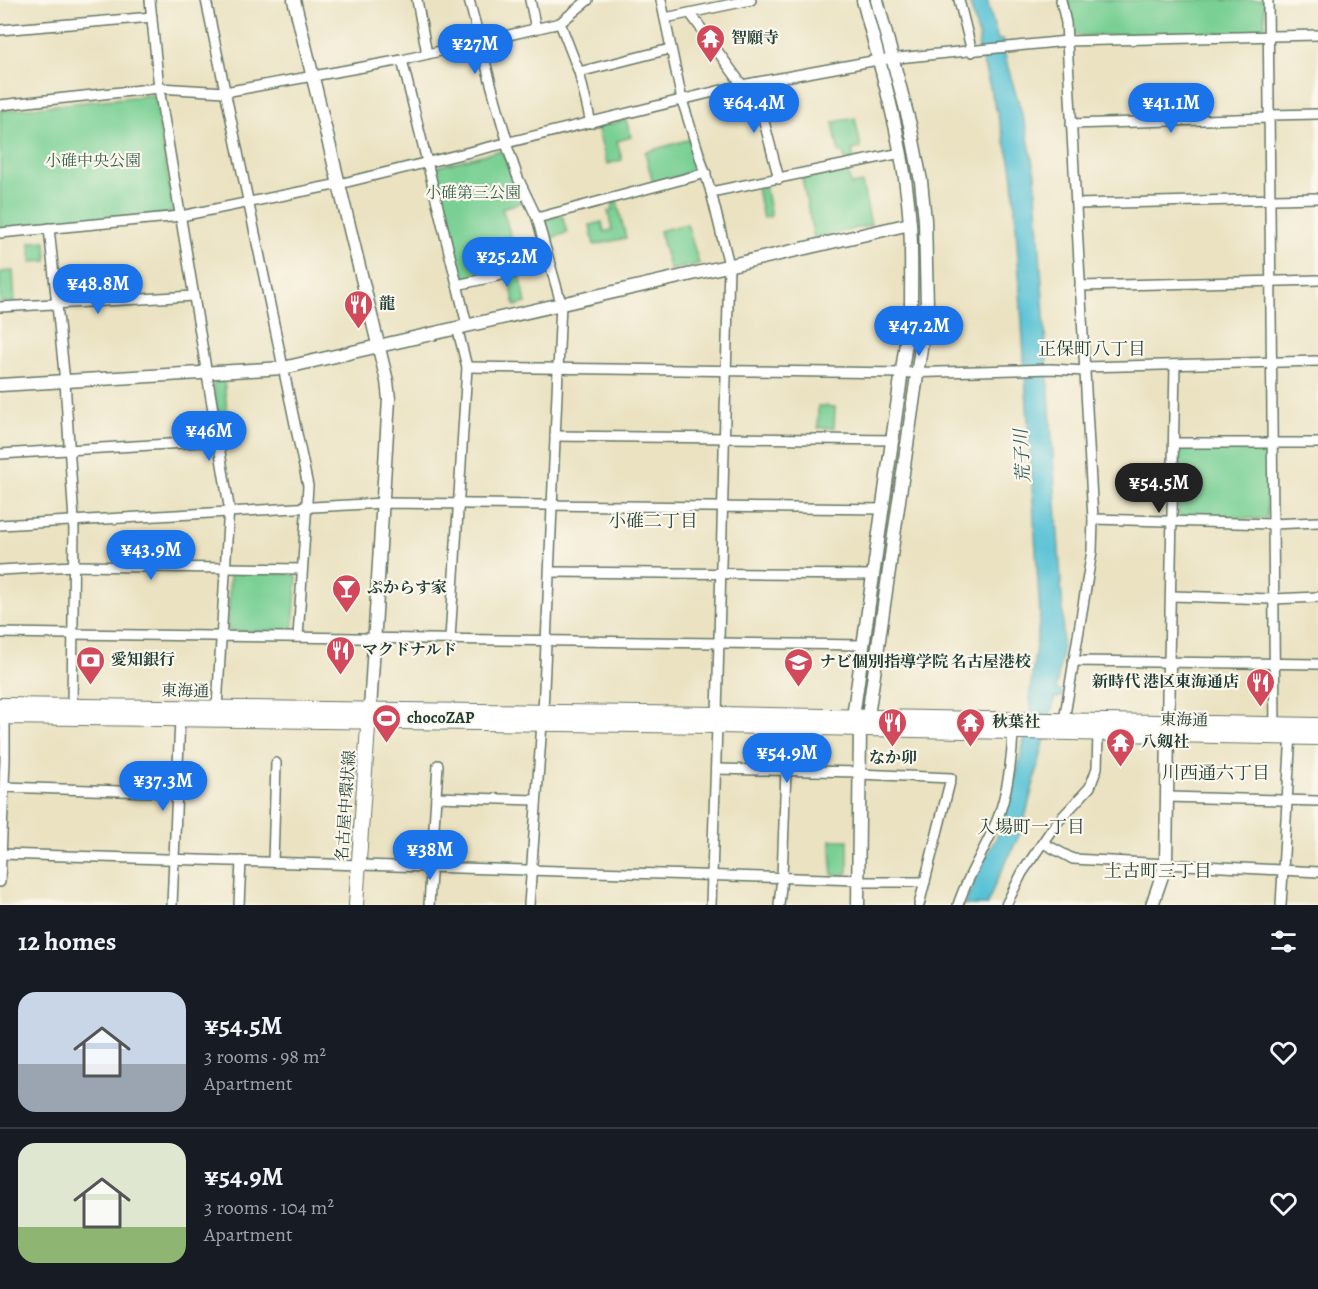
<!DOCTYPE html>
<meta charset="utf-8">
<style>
:root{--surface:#171b24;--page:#242831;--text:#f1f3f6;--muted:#9ea1a6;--line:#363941;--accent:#1a73e8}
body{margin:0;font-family:Alegreya,"Noto Serif JP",serif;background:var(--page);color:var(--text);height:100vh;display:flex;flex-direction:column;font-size:22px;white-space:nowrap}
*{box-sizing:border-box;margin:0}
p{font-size:20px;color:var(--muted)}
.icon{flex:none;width:33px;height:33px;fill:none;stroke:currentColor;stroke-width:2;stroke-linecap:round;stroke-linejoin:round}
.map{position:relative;height:905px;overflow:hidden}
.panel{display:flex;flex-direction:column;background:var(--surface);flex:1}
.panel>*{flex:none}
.price{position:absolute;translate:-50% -51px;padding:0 14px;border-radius:21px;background:var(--accent);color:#fff;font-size:20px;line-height:39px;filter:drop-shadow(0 2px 3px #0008)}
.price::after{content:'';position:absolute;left:50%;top:36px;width:18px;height:14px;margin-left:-9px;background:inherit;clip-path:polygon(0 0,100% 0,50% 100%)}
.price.selected{background:#222;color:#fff}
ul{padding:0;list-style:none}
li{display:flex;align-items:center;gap:18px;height:150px;padding:0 18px}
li+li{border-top:2px solid var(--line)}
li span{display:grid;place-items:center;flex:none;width:168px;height:120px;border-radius:18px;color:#555}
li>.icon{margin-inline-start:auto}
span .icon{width:72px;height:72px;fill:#fffc;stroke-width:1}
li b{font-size:26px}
h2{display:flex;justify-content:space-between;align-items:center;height:72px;padding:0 18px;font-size:26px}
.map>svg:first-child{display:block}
.green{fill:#7ad094;stroke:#4c8664;stroke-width:1.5}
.water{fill:#59c2d5;stroke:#3c8084;stroke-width:1.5}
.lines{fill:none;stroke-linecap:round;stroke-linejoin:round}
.street-casing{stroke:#667765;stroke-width:12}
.secondary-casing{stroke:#667765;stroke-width:15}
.primary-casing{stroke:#667765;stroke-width:16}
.street{stroke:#fff;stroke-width:9}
.secondary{stroke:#fff;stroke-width:12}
.primary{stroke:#fff;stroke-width:14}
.labels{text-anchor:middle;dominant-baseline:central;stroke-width:4.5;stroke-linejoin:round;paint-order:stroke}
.poi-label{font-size:16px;font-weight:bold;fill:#1f3d34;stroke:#fbf7ec;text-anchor:start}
.park-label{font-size:16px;fill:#36624c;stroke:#fbf7ec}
.street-label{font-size:16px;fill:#1f3d34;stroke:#fbf7ec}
.neighbourhood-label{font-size:18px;fill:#1f3d34;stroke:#fbf7ec}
.water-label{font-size:18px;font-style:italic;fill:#2e5e5c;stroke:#fbf7ec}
</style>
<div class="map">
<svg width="1318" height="905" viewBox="0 0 1318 905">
<rect width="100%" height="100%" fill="#fbf7ec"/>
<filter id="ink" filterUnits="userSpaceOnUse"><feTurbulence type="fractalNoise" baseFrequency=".0167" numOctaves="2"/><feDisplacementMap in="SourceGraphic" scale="12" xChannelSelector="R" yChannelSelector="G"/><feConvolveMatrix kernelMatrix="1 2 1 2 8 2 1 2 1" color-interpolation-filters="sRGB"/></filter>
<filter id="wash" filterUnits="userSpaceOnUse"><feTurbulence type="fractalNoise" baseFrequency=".008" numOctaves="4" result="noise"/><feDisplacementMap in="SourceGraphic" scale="24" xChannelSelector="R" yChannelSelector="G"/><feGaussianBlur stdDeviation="1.35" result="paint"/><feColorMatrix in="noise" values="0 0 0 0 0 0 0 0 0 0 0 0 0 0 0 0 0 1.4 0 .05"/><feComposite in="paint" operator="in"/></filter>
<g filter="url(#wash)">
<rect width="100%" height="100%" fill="#eae2c1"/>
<!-- green -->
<g class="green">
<path d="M 1068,0 L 1264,0 L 1265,26 L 1261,32 L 1079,36 L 1073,32 Z"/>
<path d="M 152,95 L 155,97 L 173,209 L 170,214 L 0,229 L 0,111 Z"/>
<path d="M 855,118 L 861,148 L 852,150 L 854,159 L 845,161 L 843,152 L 839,153 L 833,122 Z"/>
<path d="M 626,120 L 631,137 L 617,141 L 622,160 L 607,164 L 597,127 Z"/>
<path d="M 691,139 L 700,167 L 698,171 L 653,183 L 645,152 Z"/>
<path d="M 498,151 L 503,154 L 523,202 L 502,208 L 515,249 L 504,252 L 508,270 L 461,280 L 433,171 L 436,167 Z"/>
<path d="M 847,168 L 851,185 L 862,183 L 871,225 L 814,238 L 802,178 Z"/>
<path d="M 765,186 L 771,216 L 763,218 L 757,188 Z"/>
<path d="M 617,201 L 626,238 L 594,245 L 590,225 L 602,222 L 604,232 L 612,230 L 608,211 L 613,210 L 612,202 Z"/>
<path d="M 562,215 L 567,233 L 547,239 L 542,224 L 544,220 Z"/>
<path d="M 687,224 L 699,264 L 670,270 L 659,231 Z"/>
<path d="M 46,241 L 47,261 L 31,262 L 30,242 Z"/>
<path d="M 13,271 L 15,302 L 0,303 L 0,272 Z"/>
<path d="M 520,275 L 526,303 L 515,306 L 509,277 Z"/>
<path d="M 224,380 L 227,411 L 218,413 L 213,385 L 215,381 Z"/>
<path d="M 818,406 L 835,407 L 834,428 L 818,428 Z"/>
<path d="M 1180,447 L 1262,448 L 1267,450 L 1267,517 L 1266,519 L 1181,517 L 1178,514 Z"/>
<path d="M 234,572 L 293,574 L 297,577 L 293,628 L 289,631 L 229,631 L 227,627 L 230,575 Z"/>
<path d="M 831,840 L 848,840 L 848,872 L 845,875 L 832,875 Z"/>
</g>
<!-- water -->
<path class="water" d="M 969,0 L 987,0 L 998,40 L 1003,40 L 1006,61 L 1026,127 L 1035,174 L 1063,613 L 1062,652 L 1056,689 L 1063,693 L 1063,697 L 1055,698 L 1022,830 L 996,882 L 987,905 L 964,905 L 982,864 L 1001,829 L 1018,767 L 1031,711 L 1031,701 L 1029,700 L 1040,615 L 1013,178 L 1010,160 L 983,62 L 978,57 L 979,38 Z"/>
</g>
<g filter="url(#ink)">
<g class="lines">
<defs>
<g id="street">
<path d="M 150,0 L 159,88 L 229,506 L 217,708"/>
<path d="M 206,0 L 308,486 L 298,637"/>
<path d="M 417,0 L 427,54"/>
<path d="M 469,0 C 482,48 493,96 508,143"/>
<path d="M 530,0 L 536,29"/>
<path d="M 661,0 L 682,100 L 711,192 L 729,265 L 717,714"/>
<path d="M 959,0 L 972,52"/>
<path d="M 1061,0 L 1066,23 L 1093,519 L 1092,551 L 1064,721"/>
<path d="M 1268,0 L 1275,730"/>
<path d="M 690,13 L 742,85"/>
<path d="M 665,18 L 751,0"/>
<path d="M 560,23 L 588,0"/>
<path d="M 0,30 L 152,17"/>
<path d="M 402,60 L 467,325"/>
<path d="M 579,72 L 670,49"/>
<path d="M 754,83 L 779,179"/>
<path d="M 0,105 L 159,88 L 225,92 L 402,60 L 560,23 L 579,72 L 591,123"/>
<path d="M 1269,115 L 1318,114"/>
<path d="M 1071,124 L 1269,118"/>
<path d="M 506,143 L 518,178 L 537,218 L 561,303 L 543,712"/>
<path d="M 711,192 L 901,153"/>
<path d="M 1076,204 L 1318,198"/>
<path d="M 537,218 L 706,173"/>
<path d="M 49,228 L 65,382 L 74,521 L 72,710"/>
<path d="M 0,233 L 181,216 L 339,184 L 742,85 L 878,60 L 1067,41 L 1318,35"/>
<path d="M 457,285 L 551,264"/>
<path d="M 1080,286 L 1318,280"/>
<path d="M 0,307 L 194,296"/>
<path d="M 467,367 L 902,373 L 1051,369 L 1085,371"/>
<path d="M 1084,367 L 1318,361"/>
<path d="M 555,436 L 893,440"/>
<path d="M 1174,443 L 1318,443"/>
<path d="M 0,454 L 219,441"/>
<path d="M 1093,519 L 1272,524 L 1318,522"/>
<path d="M 0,525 L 383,503 L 883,509"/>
<path d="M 0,570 L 74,566 L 302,569"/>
<path d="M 550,572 L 873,575"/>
<path d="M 1171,596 L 1273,599 L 1318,597"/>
<path d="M 0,633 L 863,645"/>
<path d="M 450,639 L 467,367 L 457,327"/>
<path d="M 1073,661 L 1318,664"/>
<path d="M 1169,663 L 1175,365"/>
<path d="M 716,769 L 859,772"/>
<path d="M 859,774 L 951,778 L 919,905"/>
<path d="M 4,787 L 177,793"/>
<path d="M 436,797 L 536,800"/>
<path d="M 1167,797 L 1318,801"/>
<path d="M 1043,843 L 1073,859 L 1318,872"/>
<path d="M 1,854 L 859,880"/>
<path d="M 273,862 L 276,763"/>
<path d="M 0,882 L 5,760 L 5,717"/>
<path d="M 859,882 L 925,882"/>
<path d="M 172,905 L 180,719"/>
<path d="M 239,905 L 241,861"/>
<path d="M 429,905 L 438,765"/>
<path d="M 529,905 L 542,723"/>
<path d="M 711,905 L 717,726"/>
<path d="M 779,905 L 782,877 L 786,770"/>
<path d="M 958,905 C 968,873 988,846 999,815 C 1008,788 1012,760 1013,732"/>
<path d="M 1006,905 L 1022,873 L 1054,826 L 1090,787 L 1097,768 L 1098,735"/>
<path d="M 1281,905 L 1291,733"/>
</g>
<g id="secondary">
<path d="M 294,0 L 387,381 L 389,399 L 370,710"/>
<path d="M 0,385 L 283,368 L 910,224"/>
<path d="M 863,723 L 868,716 L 927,306 L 925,220 L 921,181 L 910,125 L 877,0"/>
<path d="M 858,905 L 860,729 L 853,717 L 911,307 C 911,279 912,252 910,224 C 905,148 882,73 863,0"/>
<path d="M 1152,905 L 1166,864 L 1169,663"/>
</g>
<g id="primary">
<path d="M 0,705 L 717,714 L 1318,725"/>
<path d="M 0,717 L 717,726 L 1318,738"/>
<path d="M 356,905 L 369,712"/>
</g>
</defs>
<!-- street casing -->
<use href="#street" class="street-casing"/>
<!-- secondary casing -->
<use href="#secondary" class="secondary-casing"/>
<!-- primary casing -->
<use href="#primary" class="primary-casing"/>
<!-- street -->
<use href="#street" class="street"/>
<!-- secondary -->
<use href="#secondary" class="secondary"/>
<!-- primary -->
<use href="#primary" class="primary"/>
</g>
</g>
<!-- icons -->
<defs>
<symbol id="temple-pin" viewBox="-11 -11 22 30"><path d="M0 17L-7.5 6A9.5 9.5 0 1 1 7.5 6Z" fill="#d1495b" stroke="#fbf7ec"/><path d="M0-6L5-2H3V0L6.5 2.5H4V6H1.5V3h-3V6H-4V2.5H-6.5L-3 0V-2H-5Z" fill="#fff"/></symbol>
<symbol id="restaurant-pin" viewBox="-11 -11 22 30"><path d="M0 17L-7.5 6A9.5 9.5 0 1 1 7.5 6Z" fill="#d1495b" stroke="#fbf7ec"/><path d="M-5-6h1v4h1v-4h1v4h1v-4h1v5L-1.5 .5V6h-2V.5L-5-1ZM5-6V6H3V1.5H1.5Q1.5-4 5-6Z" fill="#fff"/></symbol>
<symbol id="bar-pin" viewBox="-11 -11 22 30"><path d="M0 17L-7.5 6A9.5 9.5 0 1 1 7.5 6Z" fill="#d1495b" stroke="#fbf7ec"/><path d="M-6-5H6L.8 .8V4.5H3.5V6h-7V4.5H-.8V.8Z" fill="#fff"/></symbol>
<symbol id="bank-pin" viewBox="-11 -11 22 30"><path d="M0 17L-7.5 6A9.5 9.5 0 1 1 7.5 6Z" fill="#d1495b" stroke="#fbf7ec"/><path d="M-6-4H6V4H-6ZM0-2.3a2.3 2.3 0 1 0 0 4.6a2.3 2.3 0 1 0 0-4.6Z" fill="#fff"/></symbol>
<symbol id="school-pin" viewBox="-11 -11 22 30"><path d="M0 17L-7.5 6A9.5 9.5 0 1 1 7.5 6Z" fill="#d1495b" stroke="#fbf7ec"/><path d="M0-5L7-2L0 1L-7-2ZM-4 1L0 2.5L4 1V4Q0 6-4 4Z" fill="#fff"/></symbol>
<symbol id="stadium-pin" viewBox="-11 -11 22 30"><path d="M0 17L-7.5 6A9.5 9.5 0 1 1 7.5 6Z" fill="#d1495b" stroke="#fbf7ec"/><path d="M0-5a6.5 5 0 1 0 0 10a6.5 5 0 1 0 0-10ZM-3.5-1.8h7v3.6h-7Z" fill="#fff"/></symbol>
</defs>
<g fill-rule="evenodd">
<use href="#temple-pin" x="694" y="22" width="33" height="45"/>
<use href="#restaurant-pin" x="342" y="288" width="33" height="45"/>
<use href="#bar-pin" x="330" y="572" width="33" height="45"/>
<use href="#restaurant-pin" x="324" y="634" width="33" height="45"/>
<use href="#bank-pin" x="74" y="644" width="33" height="45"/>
<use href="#school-pin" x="782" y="646" width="33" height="45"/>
<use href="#restaurant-pin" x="1244" y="666" width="33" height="45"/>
<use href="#stadium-pin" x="370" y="702" width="33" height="45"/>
<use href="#restaurant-pin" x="876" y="706" width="33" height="45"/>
<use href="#temple-pin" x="954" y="706" width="33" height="45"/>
<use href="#temple-pin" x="1104" y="726" width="33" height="45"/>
</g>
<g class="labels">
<!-- poi labels -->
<g class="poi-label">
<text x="731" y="38">智願寺</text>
<text x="379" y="304">龍</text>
<text x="367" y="588">ぷからす家</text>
<text x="362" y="650">マクドナルド</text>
<text x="111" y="660">愛知銀行</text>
<text x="820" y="662">ナビ個別指導学院 名古屋港校</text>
<text x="1239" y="682" text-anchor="end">新時代 港区東海通店</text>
<text x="407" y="718">chocoZAP</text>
<text x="992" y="722">秋葉社</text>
<text x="1141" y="742">八剱社</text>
<text x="893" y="758" text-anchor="middle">なか卯</text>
</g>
<!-- park labels -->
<g class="park-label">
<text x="93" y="161">小碓中央公園</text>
<text x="473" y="193">小碓第三公園</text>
</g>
<!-- street labels -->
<g class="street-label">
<text transform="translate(185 691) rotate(1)">東海通</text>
<text transform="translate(1184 720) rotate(1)">東海通</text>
<text transform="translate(346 806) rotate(-86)">名古屋中環状線</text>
</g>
<!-- neighbourhood labels -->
<g class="neighbourhood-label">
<text x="1092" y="349">正保町八丁目</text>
<text x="653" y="521">小碓二丁目</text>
<text x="1216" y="773">川西通六丁目</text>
<text x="1031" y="827">入場町一丁目</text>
<text x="1158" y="871">土古町三丁目</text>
</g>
<!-- water labels -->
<g class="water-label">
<text transform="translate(1022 456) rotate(-93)">荒子川</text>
</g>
</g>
</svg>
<b class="price" style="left:475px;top:75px">¥27M</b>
<b class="price" style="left:754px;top:134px">¥64.4M</b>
<b class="price" style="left:1171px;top:134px">¥41.1M</b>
<b class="price" style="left:507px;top:288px">¥25.2M</b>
<b class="price" style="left:98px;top:315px">¥48.8M</b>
<b class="price" style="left:919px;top:357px">¥47.2M</b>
<b class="price" style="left:209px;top:462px">¥46M</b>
<b class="price selected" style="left:1159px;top:514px">¥54.5M</b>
<b class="price" style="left:151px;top:581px">¥43.9M</b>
<b class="price" style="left:787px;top:784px">¥54.9M</b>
<b class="price" style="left:163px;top:812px">¥37.3M</b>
<b class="price" style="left:430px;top:881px">¥38M</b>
</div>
<section class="panel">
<h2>12 homes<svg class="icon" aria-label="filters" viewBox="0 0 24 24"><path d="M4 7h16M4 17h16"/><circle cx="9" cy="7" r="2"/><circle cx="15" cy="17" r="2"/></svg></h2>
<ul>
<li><span style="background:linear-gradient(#c9d6e8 60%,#9aa5b1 0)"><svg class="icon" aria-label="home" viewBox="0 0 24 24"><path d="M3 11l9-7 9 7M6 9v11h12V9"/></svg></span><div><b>¥54.5M</b><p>3 rooms · 98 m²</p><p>Apartment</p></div><svg class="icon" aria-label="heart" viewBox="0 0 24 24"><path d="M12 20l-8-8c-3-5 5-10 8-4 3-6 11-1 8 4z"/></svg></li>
<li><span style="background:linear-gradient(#dfe7d0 70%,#8fb573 0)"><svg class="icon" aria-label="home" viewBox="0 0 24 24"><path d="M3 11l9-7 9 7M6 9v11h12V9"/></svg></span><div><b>¥54.9M</b><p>3 rooms · 104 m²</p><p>Apartment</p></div><svg class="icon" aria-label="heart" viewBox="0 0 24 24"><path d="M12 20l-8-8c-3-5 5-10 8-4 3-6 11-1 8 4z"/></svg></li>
</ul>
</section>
